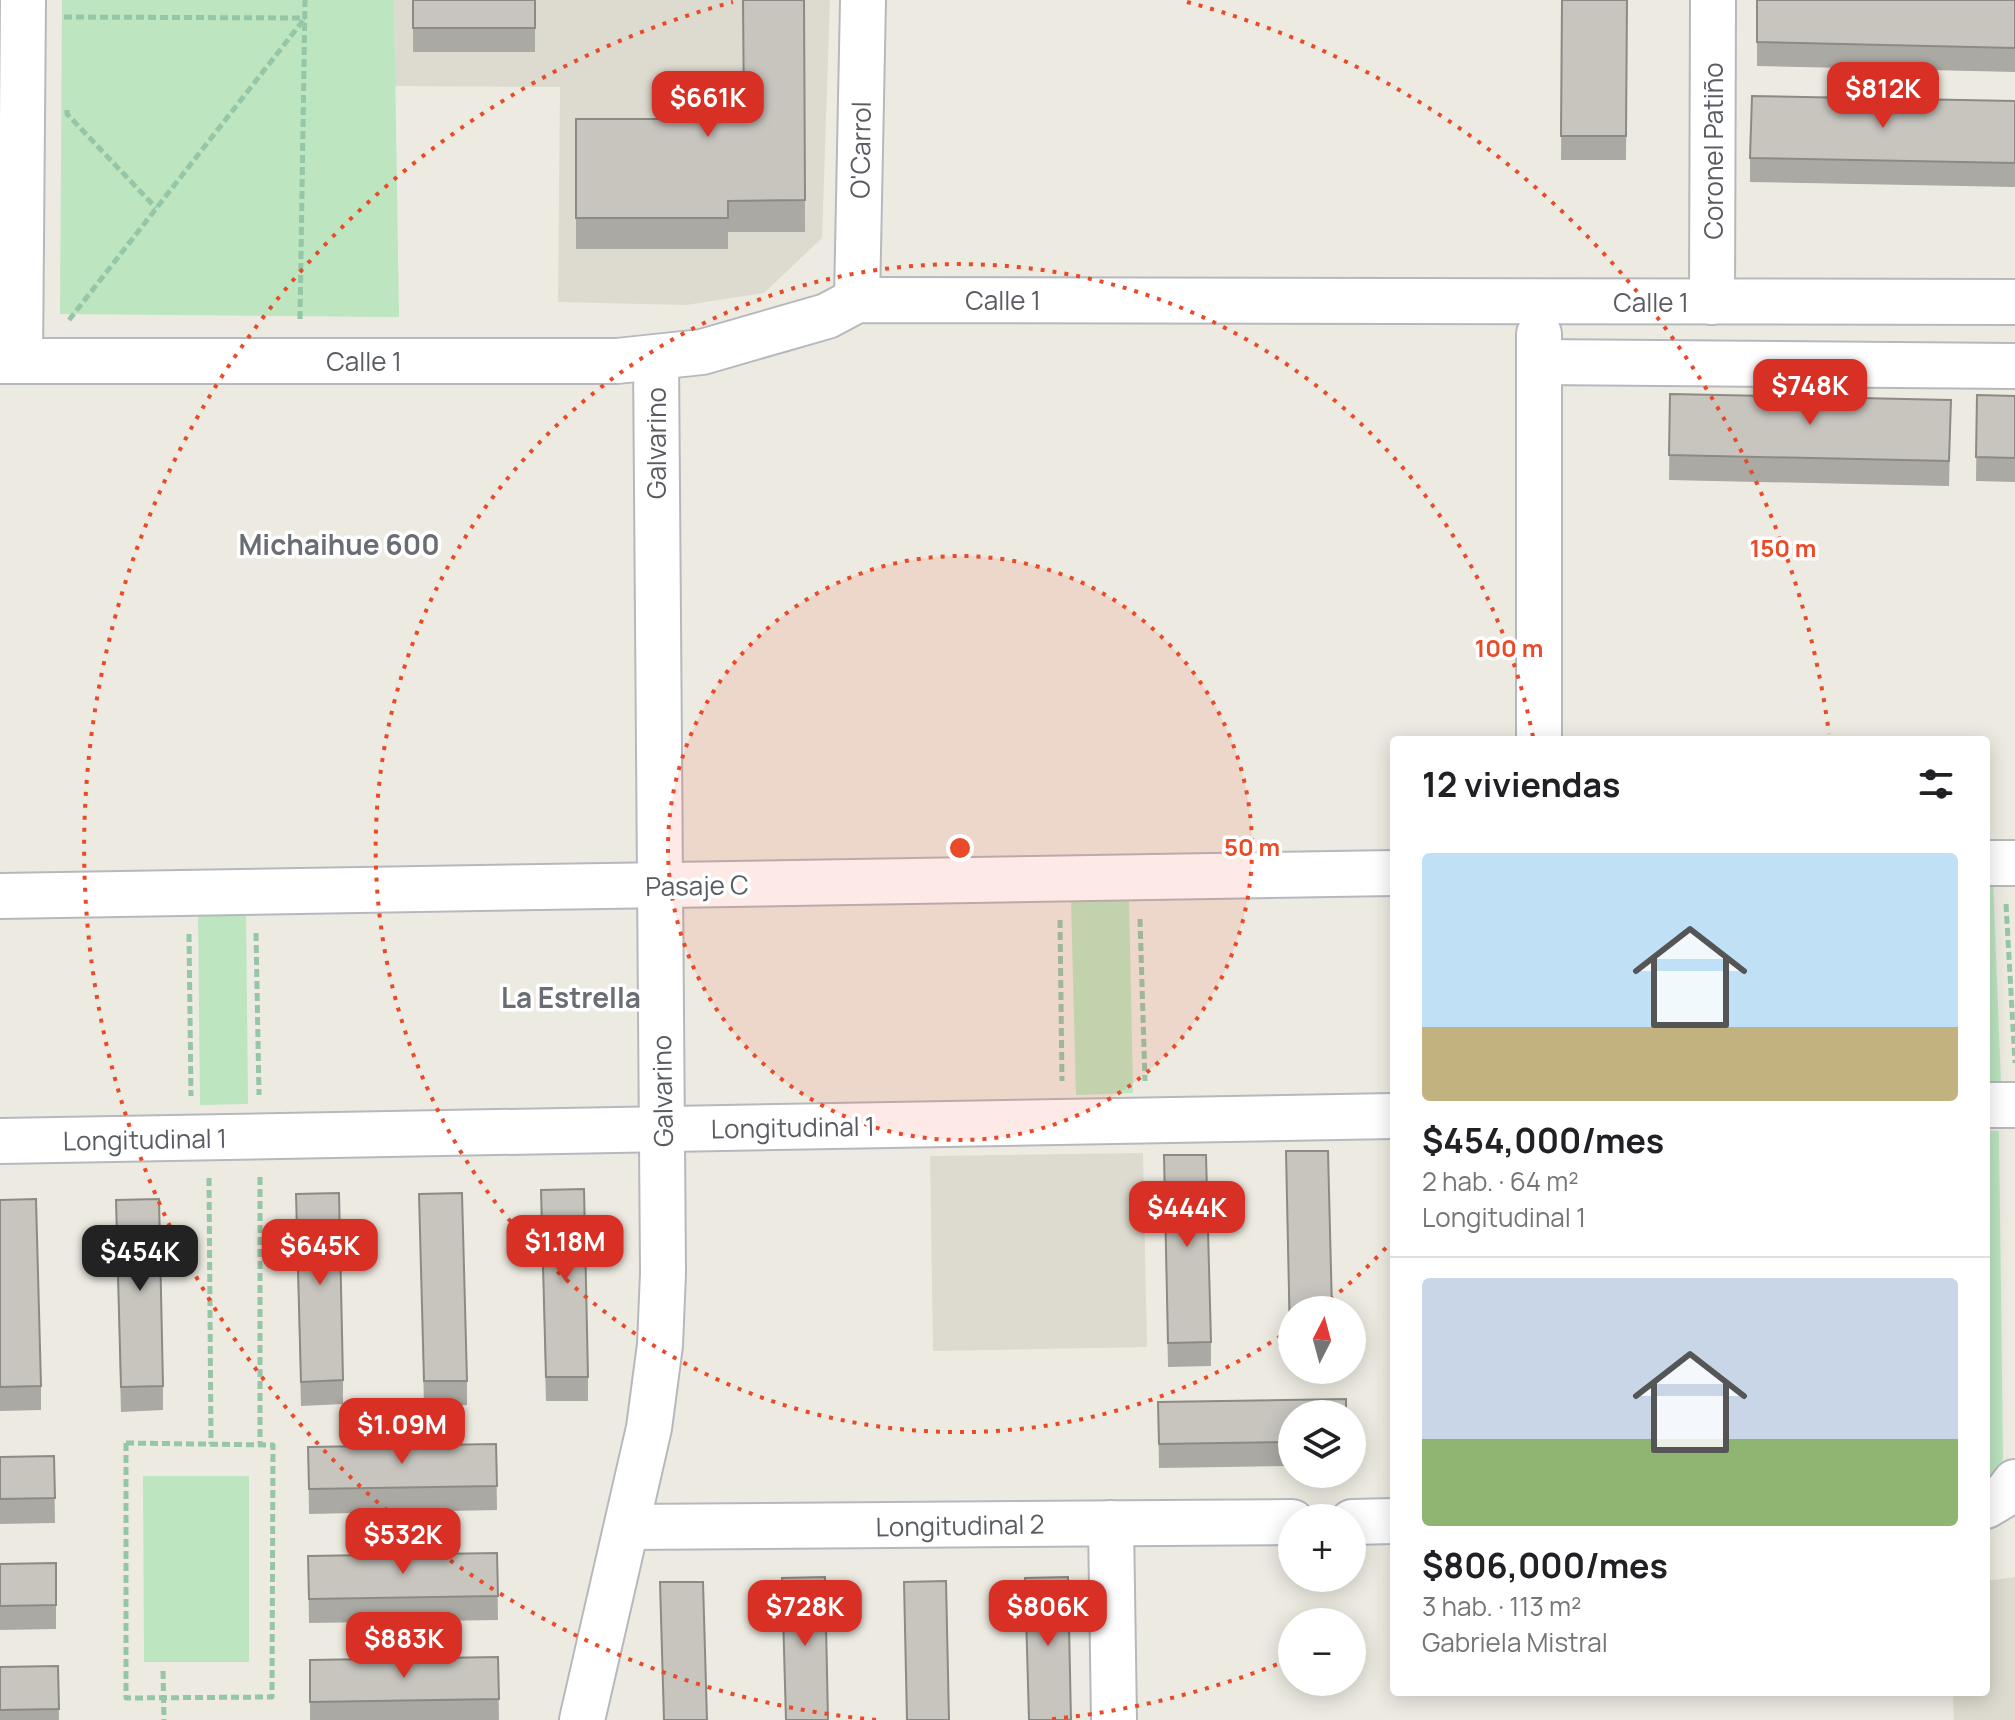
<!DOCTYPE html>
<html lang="es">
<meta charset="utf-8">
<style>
:root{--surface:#fff;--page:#f6f6f6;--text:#202124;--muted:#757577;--line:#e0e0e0;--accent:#d93025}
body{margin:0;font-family:Manrope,sans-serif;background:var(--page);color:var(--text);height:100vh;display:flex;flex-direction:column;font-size:30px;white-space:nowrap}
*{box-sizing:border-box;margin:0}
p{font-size:26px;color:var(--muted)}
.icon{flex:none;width:44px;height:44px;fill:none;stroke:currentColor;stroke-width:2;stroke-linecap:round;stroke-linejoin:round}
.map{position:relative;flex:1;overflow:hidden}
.panel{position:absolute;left:1390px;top:736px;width:600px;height:960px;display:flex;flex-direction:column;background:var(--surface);border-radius:8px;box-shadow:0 4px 20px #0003}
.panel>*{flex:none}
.needle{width:52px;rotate:6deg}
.tools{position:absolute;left:1278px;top:1296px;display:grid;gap:16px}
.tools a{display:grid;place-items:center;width:88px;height:88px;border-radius:50%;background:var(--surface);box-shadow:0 4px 20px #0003;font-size:40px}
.price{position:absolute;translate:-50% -68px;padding:0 18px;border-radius:16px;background:var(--accent);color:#fff;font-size:26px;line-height:52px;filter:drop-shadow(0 2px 4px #0008)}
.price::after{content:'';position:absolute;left:50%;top:48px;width:24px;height:18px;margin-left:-12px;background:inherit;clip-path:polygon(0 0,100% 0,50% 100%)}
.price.on{background:#222;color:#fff}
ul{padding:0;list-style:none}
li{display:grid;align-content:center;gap:16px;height:424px;padding:0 32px}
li+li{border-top:2px solid var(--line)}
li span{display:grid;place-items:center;height:248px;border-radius:8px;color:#555}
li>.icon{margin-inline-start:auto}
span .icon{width:144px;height:144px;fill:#fffc;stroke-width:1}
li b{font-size:34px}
h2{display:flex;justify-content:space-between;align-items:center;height:96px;padding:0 32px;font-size:34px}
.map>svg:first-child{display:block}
.education{fill:#dddacf}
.green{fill:#bce5c0}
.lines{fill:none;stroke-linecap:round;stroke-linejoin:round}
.minor-casing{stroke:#b6b8be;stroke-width:48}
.path{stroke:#95c6a8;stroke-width:5;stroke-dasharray:8 4;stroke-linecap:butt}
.minor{stroke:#fff;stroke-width:44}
.wall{fill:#aba9a3}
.building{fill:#c7c5be;stroke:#8b8a85;stroke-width:2}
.ring{fill:none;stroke:#eb4a28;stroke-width:4;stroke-dasharray:4 8}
.labels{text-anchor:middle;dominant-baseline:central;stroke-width:7;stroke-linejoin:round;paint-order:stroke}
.street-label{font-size:26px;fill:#595c62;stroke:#fff}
.neighbourhood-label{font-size:28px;font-weight:bold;fill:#6a6e74;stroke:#fff}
.centre{fill:#eb4a28;stroke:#fff;stroke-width:4}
.ring-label{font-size:24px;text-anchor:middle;font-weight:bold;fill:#eb4a28;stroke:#fff;stroke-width:7;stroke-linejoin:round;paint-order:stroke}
</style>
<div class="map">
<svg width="2015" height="1720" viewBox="0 0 2015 1720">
<rect width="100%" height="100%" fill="#edebe1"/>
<!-- education -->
<g class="education">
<path d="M 394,0 L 830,0 L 822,238 L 764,293 L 686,305 L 558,302 L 560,87 L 395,86 Z"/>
<path d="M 1143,1153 L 1147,1347 L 933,1351 L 930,1156 Z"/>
<path d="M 2015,1577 L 2015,1720 L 1954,1720 L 1953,1692 L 1986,1692 L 1986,1581 Z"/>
</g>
<!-- green -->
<g class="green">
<path d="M 62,0 L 394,0 L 399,317 L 60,314 Z"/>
<path d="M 1986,880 L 1993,880 L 2001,1082 L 1986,1082 Z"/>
<path d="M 1129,898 L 1133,1093 L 1076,1095 L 1071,899 Z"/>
<path d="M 198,910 L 246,910 L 248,1104 L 200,1105 Z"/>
<path d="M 1986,1131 L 1999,1131 L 2003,1458 L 1997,1478 L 1986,1479 Z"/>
<path d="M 143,1476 L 249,1476 L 249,1662 L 144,1662 Z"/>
</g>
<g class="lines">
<defs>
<g id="minor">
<path d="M 857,300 L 863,0"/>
<path d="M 1712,302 L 1713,0"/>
<path d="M 1539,334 L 1539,740"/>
<path d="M 0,361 L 617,361 L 702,352 L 827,316 L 857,300 L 2015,302"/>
<path d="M 20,361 L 23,0"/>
<path d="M 1539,362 L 2015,366"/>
<path d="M 1986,863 L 2015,863"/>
<path d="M 0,896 L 1394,873"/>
<path d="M 1986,1105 L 2015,1105"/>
<path d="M 0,1141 L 1394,1116"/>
<path d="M 1986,1506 L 2006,1494 L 2015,1482"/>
<path d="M 1352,1522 L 1394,1521"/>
<path d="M 1111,1523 L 1114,1720"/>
<path d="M 627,1527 L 1292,1522"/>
<path d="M 582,1720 L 649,1428 L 660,1345 L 663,1273 L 656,358"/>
</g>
</defs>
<!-- minor casing -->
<use href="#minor" class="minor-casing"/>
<!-- path -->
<g class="path">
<path d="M 64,17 L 305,18"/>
<path d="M 67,110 L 67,114 L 156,208"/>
<path d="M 300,319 L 305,0"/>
<path d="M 69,320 L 305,18"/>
<path d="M 2006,904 L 2015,1063"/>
<path d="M 1140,919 L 1145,1081"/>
<path d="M 1060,920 L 1062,1081"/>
<path d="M 256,933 L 259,1095"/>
<path d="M 189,934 L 191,1096"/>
<path d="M 260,1177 L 260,1444"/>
<path d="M 209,1178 L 211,1444"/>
<path d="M 126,1443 L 273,1445 L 272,1697 L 126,1698 Z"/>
<path d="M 163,1671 L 164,1720"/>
</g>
<!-- minor -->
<use href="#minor" class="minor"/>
</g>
<!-- wall -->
<g class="wall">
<rect x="413" y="0" width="122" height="52"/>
<path d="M 804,0 L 805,232 L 728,232 L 728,249 L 576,249 L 576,119 L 744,119 Z"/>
<path d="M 1562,0 L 1627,0 L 1626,160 L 1561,160 Z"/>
<path d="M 1757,0 L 2015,0 L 2015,72 L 1757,66 Z"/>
<path d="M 2015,101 L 2015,187 L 1750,182 L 1750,158 Z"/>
<path d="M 1670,394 L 1951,400 L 1949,486 L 1669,480 Z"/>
<path d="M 1977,395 L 2015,396 L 2015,482 L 1976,481 Z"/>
<path d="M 1286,1175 L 1292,1310 L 1292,1363 L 1290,1363 Z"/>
<path d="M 1164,1180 L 1211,1342 L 1211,1366 L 1168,1367 Z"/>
<path d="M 419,1194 L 467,1381 L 467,1405 L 424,1406 Z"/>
<path d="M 0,1200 L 41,1386 L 41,1410 L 0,1411 Z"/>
<path d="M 541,1215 L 588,1377 L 588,1401 L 546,1401 Z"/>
<path d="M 296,1218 L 343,1380 L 343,1404 L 301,1406 Z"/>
<path d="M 116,1224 L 163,1386 L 163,1410 L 121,1412 Z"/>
<path d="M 1158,1402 L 1292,1414 L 1292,1466 L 1159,1468 Z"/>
<path d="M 496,1444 L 497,1510 L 309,1514 L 308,1447 Z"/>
<path d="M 54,1456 L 55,1523 L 0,1524 L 0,1457 Z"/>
<path d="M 497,1553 L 498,1620 L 309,1623 L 308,1556 Z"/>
<path d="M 56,1563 L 56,1629 L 0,1630 L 0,1564 Z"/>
<path d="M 498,1657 L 499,1720 L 310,1720 L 310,1660 Z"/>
<path d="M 58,1666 L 59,1720 L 0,1720 L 0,1667 Z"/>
</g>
<!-- building -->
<g class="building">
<rect x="413" y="0" width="122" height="28"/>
<path d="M 743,0 L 804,0 L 805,200 L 728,201 L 728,218 L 576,218 L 576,119 L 744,119 Z"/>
<path d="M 1562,0 L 1627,0 L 1626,136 L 1561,136 Z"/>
<path d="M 1757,0 L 2015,0 L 2015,48 L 1757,42 Z"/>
<path d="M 1752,96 L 2015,101 L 2015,163 L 1750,158 Z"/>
<path d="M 1670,394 L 1951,400 L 1949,461 L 1669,455 Z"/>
<path d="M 1977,395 L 2015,396 L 2015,458 L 1976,457 Z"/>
<path d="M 1286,1151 L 1328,1151 L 1332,1310 L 1292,1310 L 1292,1339 L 1290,1339 Z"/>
<path d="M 1164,1155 L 1206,1155 L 1211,1342 L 1168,1343 Z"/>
<path d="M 584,1189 L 588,1377 L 546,1377 L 541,1190 Z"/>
<path d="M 339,1193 L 343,1380 L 301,1382 L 296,1194 Z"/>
<path d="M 462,1193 L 467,1381 L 424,1381 L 419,1194 Z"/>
<path d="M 36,1199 L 41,1386 L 0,1387 L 0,1200 Z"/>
<path d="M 159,1199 L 163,1386 L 121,1387 L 116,1200 Z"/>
<path d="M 1346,1399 L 1346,1414 L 1292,1414 L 1292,1442 L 1159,1444 L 1158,1402 Z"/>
<path d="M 496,1444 L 497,1486 L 309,1489 L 308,1447 Z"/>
<path d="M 54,1456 L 55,1498 L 0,1499 L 0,1457 Z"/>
<path d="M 497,1553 L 498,1596 L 309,1599 L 308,1556 Z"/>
<path d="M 56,1563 L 56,1605 L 0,1606 L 0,1564 Z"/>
<path d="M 825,1577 L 828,1720 L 786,1720 L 782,1578 Z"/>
<path d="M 1068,1577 L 1071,1720 L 1029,1720 L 1025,1578 Z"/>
<path d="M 946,1581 L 949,1720 L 907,1720 L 904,1582 Z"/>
<path d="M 660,1582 L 703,1582 L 707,1720 L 664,1720 Z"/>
<path d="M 498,1657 L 499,1699 L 310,1702 L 310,1660 Z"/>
<path d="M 58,1666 L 59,1709 L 0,1710 L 0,1667 Z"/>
</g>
<!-- distance rings -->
<circle cx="960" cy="848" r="292" fill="#eb4a28" fill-opacity=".12"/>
<g class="ring">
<circle cx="960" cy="848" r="292"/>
<path d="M1394 1239A584 584 0 0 1 1320 1308M1291 1329A584 584 0 1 1 1533 737"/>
<path d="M1288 1660A876 876 0 0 1 1044 1720M876 1720A876 876 0 0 1 733 2M1187 2A876 876 0 0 1 1829 734"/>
</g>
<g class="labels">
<!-- street labels -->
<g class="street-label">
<text transform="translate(860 150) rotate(-89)">O'Carrol</text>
<text transform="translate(1713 151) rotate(-90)">Coronel Patiño</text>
<text x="1003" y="300">Calle 1</text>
<text x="1651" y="302">Calle 1</text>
<text x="364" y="361">Calle 1</text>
<text transform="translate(656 443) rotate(-90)">Galvarino</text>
<text transform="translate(697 885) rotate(-1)">Pasaje C</text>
<text transform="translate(662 1091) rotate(-91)">Galvarino</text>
<text transform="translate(793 1127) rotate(-1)">Longitudinal 1</text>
<text transform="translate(145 1139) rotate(-1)">Longitudinal 1</text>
<text transform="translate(960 1525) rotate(-1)">Longitudinal 2</text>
</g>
<!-- neighbourhood labels -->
<g class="neighbourhood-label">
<text x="339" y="544">Michaihue 600</text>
<text x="571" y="997">La Estrella</text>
</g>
</g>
<circle cx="960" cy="848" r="12" class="centre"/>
<g class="ring-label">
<text x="1783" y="557">150 m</text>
<text x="1509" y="657">100 m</text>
<text x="1252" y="856">50 m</text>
</g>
</svg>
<div class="tools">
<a><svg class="needle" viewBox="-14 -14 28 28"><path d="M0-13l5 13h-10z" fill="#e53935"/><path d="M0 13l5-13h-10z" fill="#757577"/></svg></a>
<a><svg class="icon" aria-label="layers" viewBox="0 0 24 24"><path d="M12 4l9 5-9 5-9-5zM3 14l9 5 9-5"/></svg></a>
<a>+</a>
<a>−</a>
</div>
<b class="price" style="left:1883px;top:130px">$812K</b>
<b class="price" style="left:708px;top:139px">$661K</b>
<b class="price" style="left:1810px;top:427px">$748K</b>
<b class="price" style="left:1187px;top:1249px">$444K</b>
<b class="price" style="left:565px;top:1283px">$1.18M</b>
<b class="price" style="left:320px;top:1287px">$645K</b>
<b class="price on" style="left:140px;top:1293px">$454K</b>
<b class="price" style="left:402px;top:1466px">$1.09M</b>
<b class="price" style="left:403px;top:1576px">$532K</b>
<b class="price" style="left:805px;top:1648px">$728K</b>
<b class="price" style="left:1048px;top:1648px">$806K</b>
<b class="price" style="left:404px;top:1680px">$883K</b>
<section class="panel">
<h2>12 viviendas<svg class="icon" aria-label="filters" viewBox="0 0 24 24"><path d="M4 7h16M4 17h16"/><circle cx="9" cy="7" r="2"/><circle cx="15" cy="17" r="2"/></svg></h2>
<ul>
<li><span style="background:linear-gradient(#bfe0f5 70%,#c2b280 0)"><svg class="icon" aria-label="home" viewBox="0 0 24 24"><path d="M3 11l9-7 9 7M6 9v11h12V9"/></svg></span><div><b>$454,000/mes</b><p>2 hab. · 64 m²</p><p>Longitudinal 1</p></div></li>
<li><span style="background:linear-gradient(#c9d6e8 65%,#8fb573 0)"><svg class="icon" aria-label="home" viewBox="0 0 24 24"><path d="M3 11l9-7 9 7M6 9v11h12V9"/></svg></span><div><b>$806,000/mes</b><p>3 hab. · 113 m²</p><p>Gabriela Mistral</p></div></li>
</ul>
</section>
</div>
